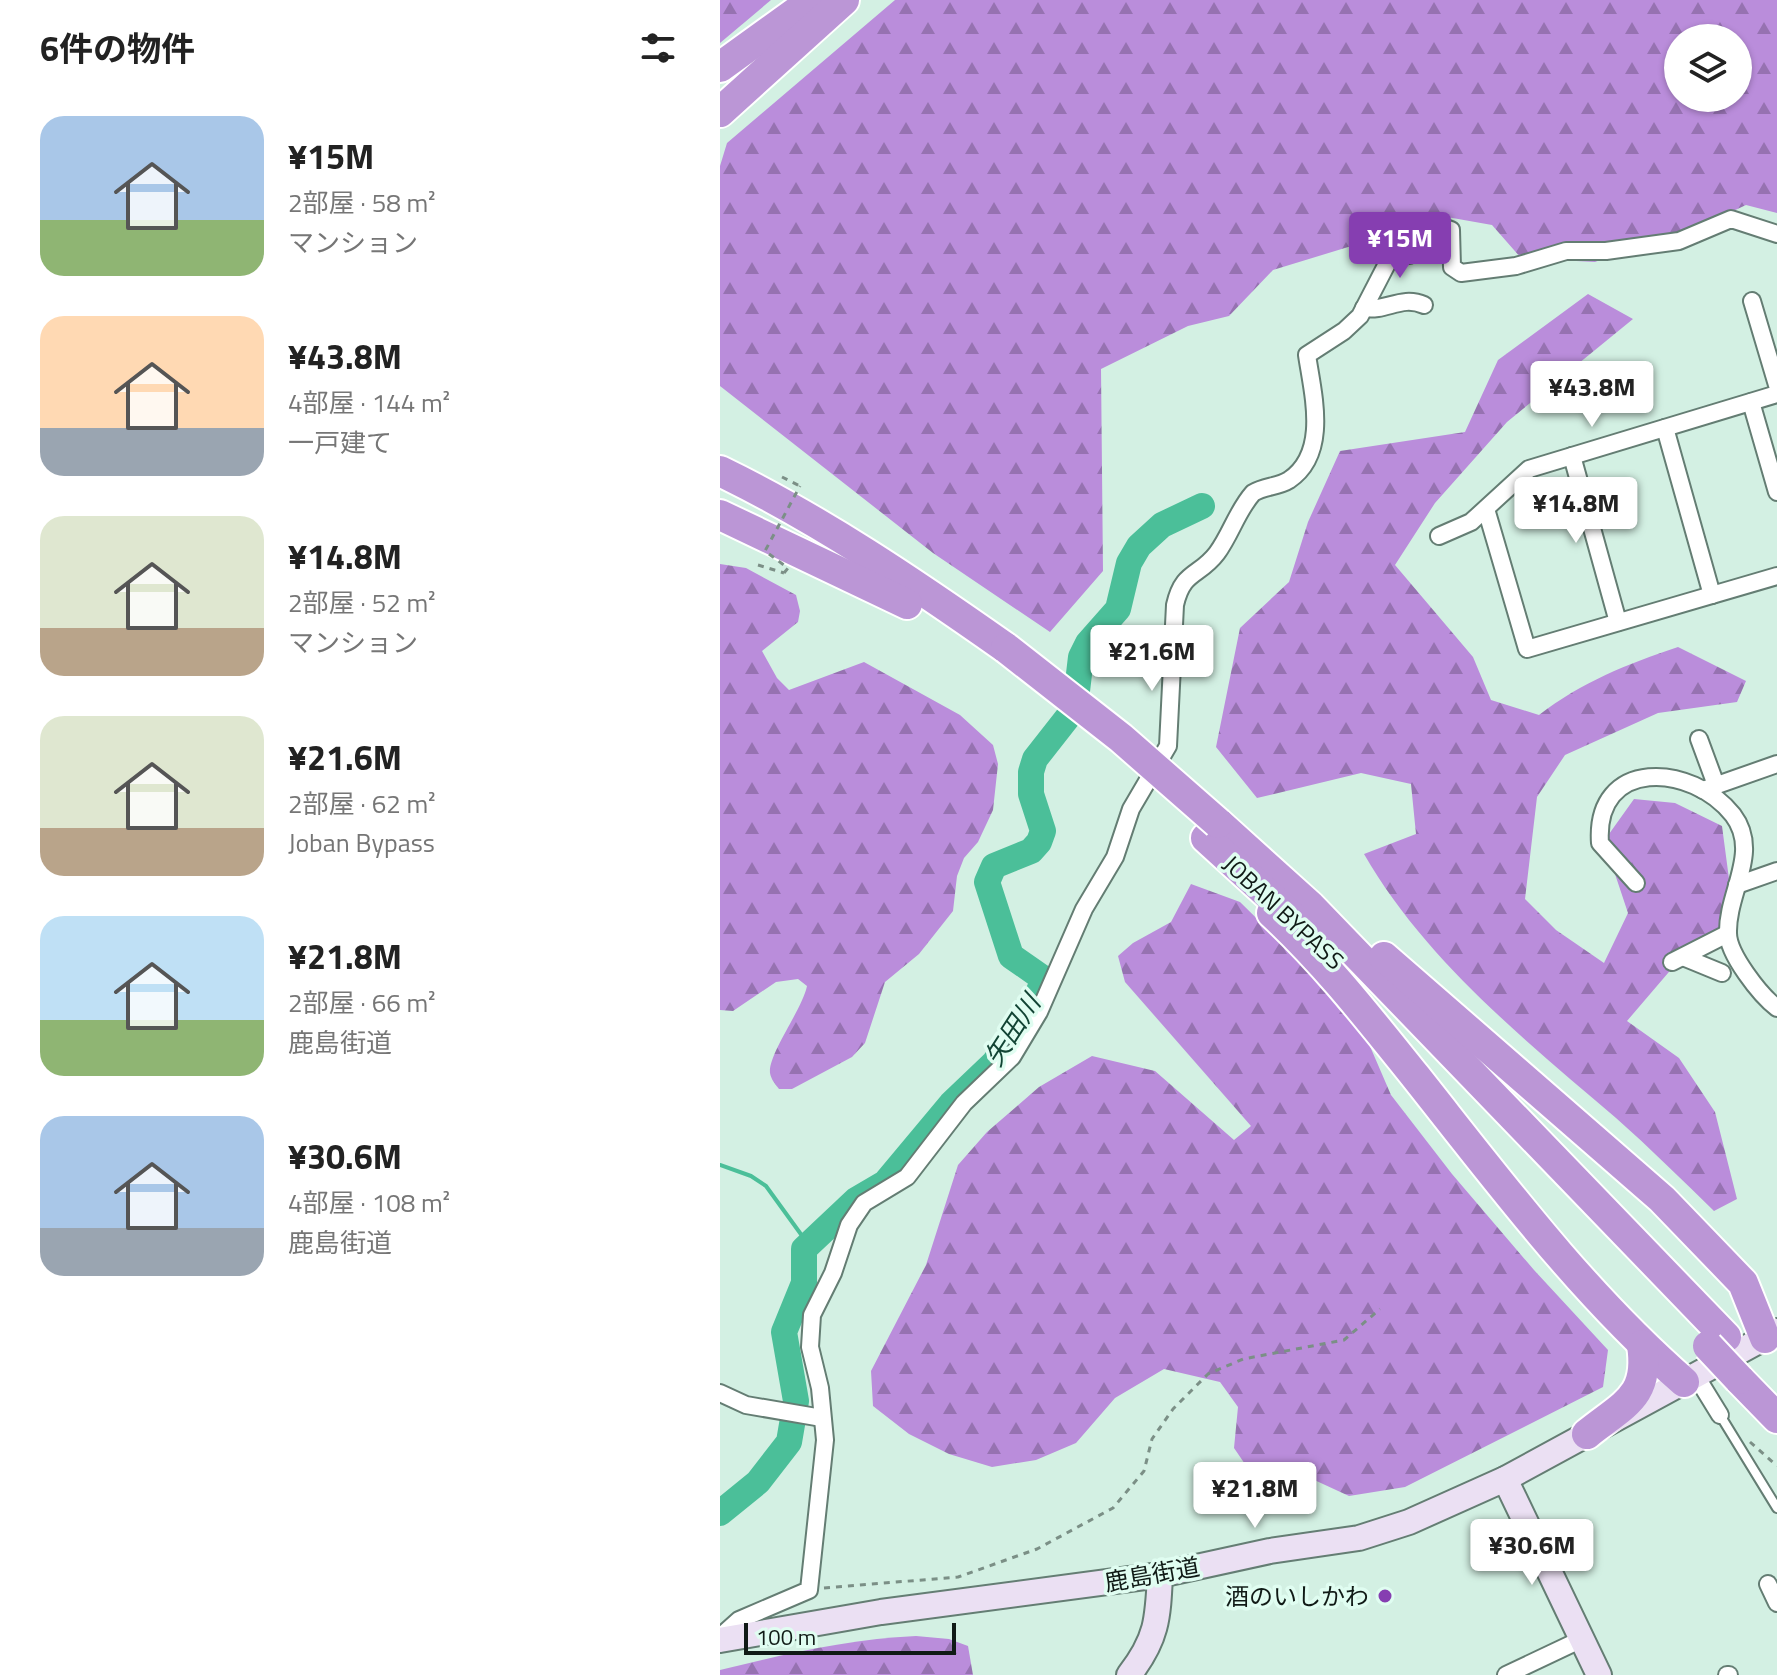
<!DOCTYPE html>
<html lang="ja">
<meta charset="utf-8">
<style>
:root{--surface:#fff;--page:#f6f6f6;--text:#222;--muted:#767676;--accent:#863eb1}
body{margin:0;font-family:"Titillium Web","Noto Sans JP",sans-serif;background:var(--page);color:var(--text);height:100vh;display:flex;flex-direction:column;font-size:30px;white-space:nowrap}
*{box-sizing:border-box;margin:0}
p{font-size:26px;color:var(--muted)}
.icon{flex:none;width:44px;height:44px;fill:none;stroke:currentColor;stroke-width:2;stroke-linecap:round;stroke-linejoin:round}
.map{position:relative;flex:1;overflow:hidden}
.details{display:flex;flex-direction:column;background:var(--surface);width:720px}
.details>*{flex:none}
.fabs{position:absolute;left:944px;top:24px;display:grid;gap:16px}
.fabs a{display:grid;place-items:center;width:88px;height:88px;border-radius:50%;background:var(--surface);box-shadow:0 2px 6px #0004;font-size:40px}
.scale{position:absolute;left:24px;bottom:20px;width:212px;box-sizing:border-box;padding-left:8px;border:4px solid #101a16;border-top:0;font-size:22px;line-height:28px;white-space:nowrap;color:#101a16;-webkit-text-stroke:6px #e0fdf1;paint-order:stroke}
.price{position:absolute;translate:-50% -68px;padding:0 18px;border-radius:8px;background:#fff;color:#222;font-size:26px;line-height:52px;filter:drop-shadow(0 2px 4px #0008)}
.price::after{content:'';position:absolute;left:50%;top:48px;width:24px;height:18px;margin-left:-12px;background:inherit;clip-path:polygon(0 0,100% 0,50% 100%)}
.price.active{background:var(--accent);color:#fff}
ul{padding:0;list-style:none}
li{display:flex;align-items:center;gap:24px;height:200px;padding:0 40px}
li span{display:grid;place-items:center;flex:none;width:224px;height:160px;border-radius:24px;color:#555}
li>.icon{margin-inline-start:auto}
span .icon{width:96px;height:96px;fill:#fffc;stroke-width:1}
li b{font-size:34px}
h2{display:flex;justify-content:space-between;align-items:center;height:96px;padding:0 40px;font-size:34px}
main{display:flex;flex:1;min-height:0}
.map>svg:first-child{display:block}
.forest{fill:url(#forest-firs);fill-rule:evenodd}
.lines{fill:none;stroke-linecap:round;stroke-linejoin:round}
.stream{stroke:#4bbf99;stroke-width:4}
.river{stroke:#4bbf99;stroke-width:26}
.lane-casing{stroke:#647d73;stroke-width:12}
.street-casing{stroke:#647d73;stroke-width:20}
.secondary-casing{stroke:#647d73;stroke-width:28}
.highway-casing{stroke:#fff;stroke-width:34}
.path{stroke:#7b8f86;stroke-width:3;stroke-dasharray:6 6;stroke-linecap:butt}
.lane{stroke:#fff;stroke-width:8}
.street{stroke:#fff;stroke-width:16}
.secondary{stroke:#ebe0f3;stroke-width:24}
.highway{stroke:#bb96d6;stroke-width:30}
.highway-bridge-casing{stroke:#fff;stroke-width:34;stroke-linecap:butt}
.path-bridge{stroke:#7b8f86;stroke-width:3;stroke-dasharray:6 6;stroke-linecap:butt}
.highway-bridge{stroke:#bb96d6;stroke-width:30}
.poi-dot{fill:#863eb1;stroke:#e0fdf1;stroke-width:3}
.labels{text-anchor:middle;dominant-baseline:central;stroke-width:7;stroke-linejoin:round;paint-order:stroke}
.street-label{font-size:24px;fill:#101a16;stroke:#e0fdf1}
.poi-label{font-size:24px;fill:#101a16;stroke:#e0fdf1;text-anchor:end}
.water-label{font-size:26px;font-style:italic;fill:#124434;stroke:#e0fdf1}
</style>
<main>
<section class="details">
<h2>6件の物件<svg class="icon" aria-label="filters" viewBox="0 0 24 24"><path d="M4 7h16M4 17h16"/><circle cx="9" cy="7" r="2"/><circle cx="15" cy="17" r="2"/></svg></h2>
<ul>
<li><span style="background:linear-gradient(#a9c7e8 65%,#8fb573 0)"><svg class="icon" aria-label="home" viewBox="0 0 24 24"><path d="M3 11l9-7 9 7M6 9v11h12V9"/></svg></span><div><b>¥15M</b><p>2部屋 · 58 m²</p><p>マンション</p></div></li>
<li><span style="background:linear-gradient(#ffd9b3 70%,#9aa5b1 0)"><svg class="icon" aria-label="home" viewBox="0 0 24 24"><path d="M3 11l9-7 9 7M6 9v11h12V9"/></svg></span><div><b>¥43.8M</b><p>4部屋 · 144 m²</p><p>一戸建て</p></div></li>
<li><span style="background:linear-gradient(#dfe7d0 70%,#b9a48a 0)"><svg class="icon" aria-label="home" viewBox="0 0 24 24"><path d="M3 11l9-7 9 7M6 9v11h12V9"/></svg></span><div><b>¥14.8M</b><p>2部屋 · 52 m²</p><p>マンション</p></div></li>
<li><span style="background:linear-gradient(#dfe7d0 70%,#b9a48a 0)"><svg class="icon" aria-label="home" viewBox="0 0 24 24"><path d="M3 11l9-7 9 7M6 9v11h12V9"/></svg></span><div><b>¥21.6M</b><p>2部屋 · 62 m²</p><p>Joban Bypass</p></div></li>
<li><span style="background:linear-gradient(#bfe0f5 65%,#8fb573 0)"><svg class="icon" aria-label="home" viewBox="0 0 24 24"><path d="M3 11l9-7 9 7M6 9v11h12V9"/></svg></span><div><b>¥21.8M</b><p>2部屋 · 66 m²</p><p>鹿島街道</p></div></li>
<li><span style="background:linear-gradient(#a9c7e8 70%,#9aa5b1 0)"><svg class="icon" aria-label="home" viewBox="0 0 24 24"><path d="M3 11l9-7 9 7M6 9v11h12V9"/></svg></span><div><b>¥30.6M</b><p>4部屋 · 108 m²</p><p>鹿島街道</p></div></li>
</ul>
</section>
<div class="map">
<svg width="1057" height="1675" viewBox="0 0 1057 1675">
<defs>
<pattern id="forest-firs" width="22" height="20" patternUnits="userSpaceOnUse" patternTransform="scale(2)"><rect width="22" height="20" fill="#ba8ddb"/><path d="M5 1l3.5 6h-7zM16 11l3.5 6h-7z" fill="#9672b1"/></pattern>
</defs>
<rect width="100%" height="100%" fill="#d3f0e3"/>
<!-- forest -->
<g class="forest">
<path d="M 0,0 L 51,0 L 0,43 Z"/>
<path d="M 175,0 L 1057,0 L 1057,213 L 1026,205 L 947,242 L 928,241 L 875,262 L 801,258 L 772,225 L 710,214 L 687,229 L 553,270 L 509,316 L 468,326 L 381,369 L 383,571 L 330,632 L 213,553 L 0,386 L 0,166 L 7,143 ZM 958,38 L 1018,38 L 1018,98 L 958,98 Z"/>
<path d="M 868,294 L 913,319 L 787,422 L 715,503 L 675,565 L 753,657 L 771,700 L 819,715 C 862,682 907,664 958,647 L 1026,681 L 1017,702 L 938,713 L 845,755 L 817,797 L 805,899 L 836,930 L 884,963 L 908,913 L 884,841 L 914,799 L 955,803 L 1002,826 L 1011,894 L 992,950 L 960,959 L 907,1021 L 959,1058 L 995,1112 L 1017,1199 L 994,1211 C 962,1180 930,1148 896,1118 C 805,1040 705,960 644,854 L 696,834 L 691,784 L 641,773 L 537,798 L 496,747 L 520,628 L 569,582 L 588,522 L 620,451 L 745,432 L 778,360 Z"/>
<path d="M 0,564 L 26,568 L 76,595 L 80,611 L 78,622 L 42,651 L 57,678 L 69,690 L 144,662 L 240,715 L 273,745 L 278,764 L 273,810 L 258,842 L 244,858 L 237,876 L 233,911 L 199,954 L 165,982 L 145,1043 L 132,1057 L 72,1089 L 59,1089 C 55,1084 51,1079 50,1073 C 48,1054 82,1010 87,986 L 78,979 L 56,982 L 13,1011 L 0,1010 Z"/>
<path d="M 471,884 L 520,902 L 593,974 L 646,1037 L 671,1095 L 732,1174 L 814,1270 L 888,1350 L 883,1387 L 685,1487 L 629,1496 L 590,1478 L 544,1469 L 529,1470 L 514,1448 L 518,1407 L 500,1382 L 444,1369 L 395,1398 L 356,1443 L 316,1460 L 272,1467 L 229,1454 L 189,1434 L 153,1406 L 151,1371 L 206,1265 L 238,1165 L 267,1132 L 319,1087 L 372,1056 L 435,1071 L 514,1140 L 531,1126 L 405,982 L 398,956 L 413,943 L 451,922 Z"/>
<path d="M 196,1636 L 229,1639 L 248,1646 L 253,1675 L 0,1675 L 0,1670 C 65,1654 129,1639 196,1636 Z"/>
</g>
<g class="lines">
<!-- stream -->
<path class="stream" d="M 0,1165 L 31,1176 L 46,1186 L 88,1244"/>
<!-- river -->
<path class="river" d="M 0,1513 L 38,1482 L 69,1442 L 76,1401 L 64,1332 L 84,1283 L 84,1249 L 136,1200 L 165,1183 L 231,1104 L 274,1063 L 310,1012 L 324,979 L 291,956 L 267,882 L 274,866 L 311,851 L 319,842 L 323,831 L 311,794 L 311,772 L 315,759 L 355,708 L 361,657 L 368,643 L 398,609 L 409,563 L 419,546 L 442,525 L 482,506"/>
<defs>
<path id="lane" d="M 1000,1415 L 1057,1508"/>
<g id="street">
<path d="M 1032,301 L 1057,385"/>
<path d="M 644,308 C 666,312 681,295 704,305"/>
<path d="M 1031,402 L 1057,492"/>
<path d="M 945,428 L 992,595"/>
<path d="M 852,456 L 898,622"/>
<path d="M 766,509 L 807,649 L 1057,576"/>
<path d="M 719,536 L 751,522 L 809,469 L 1057,394"/>
<path d="M 979,739 L 996,785"/>
<path d="M 983,790 L 1057,764"/>
<path d="M 916,883 L 880,843 C 874,757 972,763 1013,815 C 1041,852 1007,892 1008,933 C 1008,954 1040,995 1057,1008"/>
<path d="M 1017,885 L 1057,871"/>
<path d="M 963,957 L 1002,973"/>
<path d="M 952,962 L 1007,934"/>
<path d="M 976,1376 L 1000,1415"/>
<path d="M 0,1393 L 26,1405 L 102,1418"/>
<path d="M 1048,1584 L 1057,1603"/>
<path d="M 0,1637 L 19,1620 L 89,1590 L 105,1440 L 100,1388 L 90,1347 L 92,1315 L 113,1273 L 129,1225 L 144,1203 L 187,1177 L 244,1103 L 292,1057 L 319,1012 L 364,909 L 395,857 L 411,809 L 448,746 L 455,605 C 463,570 479,577 497,553 C 511,534 517,511 533,493 C 544,486 558,487 569,480 C 609,453 593,395 587,355 L 624,331 L 640,316 L 671,256 L 689,255 C 696,236 710,221 731,230 L 732,267 L 741,273 L 796,266 L 846,251 L 886,251 L 959,241 L 1011,219 L 1057,234"/>
<path d="M 786,1675 L 862,1639"/>
<path d="M 1007,1675 L 1009,1675"/>
</g>
<g id="secondary">
<path d="M 785,1479 L 879,1675"/>
<path d="M 0,1640 L 161,1612 L 440,1575 L 550,1551 L 639,1538 L 689,1522 L 785,1479 L 1057,1331"/>
<path d="M 409,1675 C 437,1639 438,1619 440,1575"/>
</g>
<g id="highway">
<path d="M 0,67 L 93,0"/>
<path d="M 0,112 L 124,0"/>
<path d="M 0,471 C 101,520 195,584 286,648"/>
<path d="M 0,515 L 187,604"/>
<path d="M 498,823 L 590,906 L 1006,1337"/>
<path d="M 486,838 L 575,919"/>
<path d="M 552,913 C 606,963 650,1020 696,1077 C 780,1183 862,1293 964,1382"/>
<path d="M 664,957 L 942,1199 L 1023,1283 L 1045,1338"/>
<path d="M 1019,1379 L 1057,1418"/>
<path d="M 867,1434 C 904,1404 930,1397 922,1345"/>
</g>
</defs>
<!-- lane casing -->
<use href="#lane" class="lane-casing"/>
<!-- street casing -->
<use href="#street" class="street-casing"/>
<!-- secondary casing -->
<use href="#secondary" class="secondary-casing"/>
<!-- highway casing -->
<use href="#highway" class="highway-casing"/>
<!-- path -->
<g class="path">
<path d="M 62,477 L 80,486"/>
<path d="M 38,565 L 64,573"/>
<path d="M 1030,1442 L 1057,1466"/>
<path d="M 104,1588 L 238,1577 L 317,1549 L 393,1508 L 424,1471 L 432,1439 L 453,1409 L 488,1374 L 523,1359 L 624,1340 L 660,1309"/>
</g>
<!-- lane -->
<use href="#lane" class="lane"/>
<!-- street -->
<use href="#street" class="street"/>
<!-- secondary -->
<use href="#secondary" class="secondary"/>
<!-- highway -->
<use href="#highway" class="highway"/>
<defs>
<g id="highway-bridge">
<path d="M 286,648 L 401,738 L 498,823"/>
<path d="M 988,1346 L 1019,1379"/>
</g>
</defs>
<!-- highway-bridge casing -->
<use href="#highway-bridge" class="highway-bridge-casing"/>
<!-- path-bridge -->
<path class="path-bridge" d="M 64,573 L 68,568 L 45,551 L 80,486"/>
<!-- highway-bridge -->
<use href="#highway-bridge" class="highway-bridge"/>
</g>
<!-- markers -->
<circle class="poi-dot" cx="665" cy="1596" r="8"/>
<g class="labels">
<!-- street labels -->
<g class="street-label">
<text transform="translate(564 912) rotate(43)">JOBAN BYPASS</text>
<text transform="translate(432 1574) rotate(-10)">鹿島街道</text>
</g>
<!-- poi labels -->
<g class="poi-label">
<text x="649" y="1596">酒のいしかわ</text>
</g>
<!-- water labels -->
<g class="water-label">
<text transform="translate(292 1030) rotate(-57)">矢田川</text>
</g>
</g>
</svg>
<div class="fabs">
<a><svg class="icon" aria-label="layers" viewBox="0 0 24 24"><path d="M12 4l9 5-9 5-9-5zM3 14l9 5 9-5"/></svg></a>
</div>
<div class="scale">100 m</div>
<b class="price active" style="left:680px;top:280px">¥15M</b>
<b class="price" style="left:872px;top:429px">¥43.8M</b>
<b class="price" style="left:856px;top:545px">¥14.8M</b>
<b class="price" style="left:432px;top:693px">¥21.6M</b>
<b class="price" style="left:535px;top:1530px">¥21.8M</b>
<b class="price" style="left:812px;top:1587px">¥30.6M</b>
</div>
</main>
